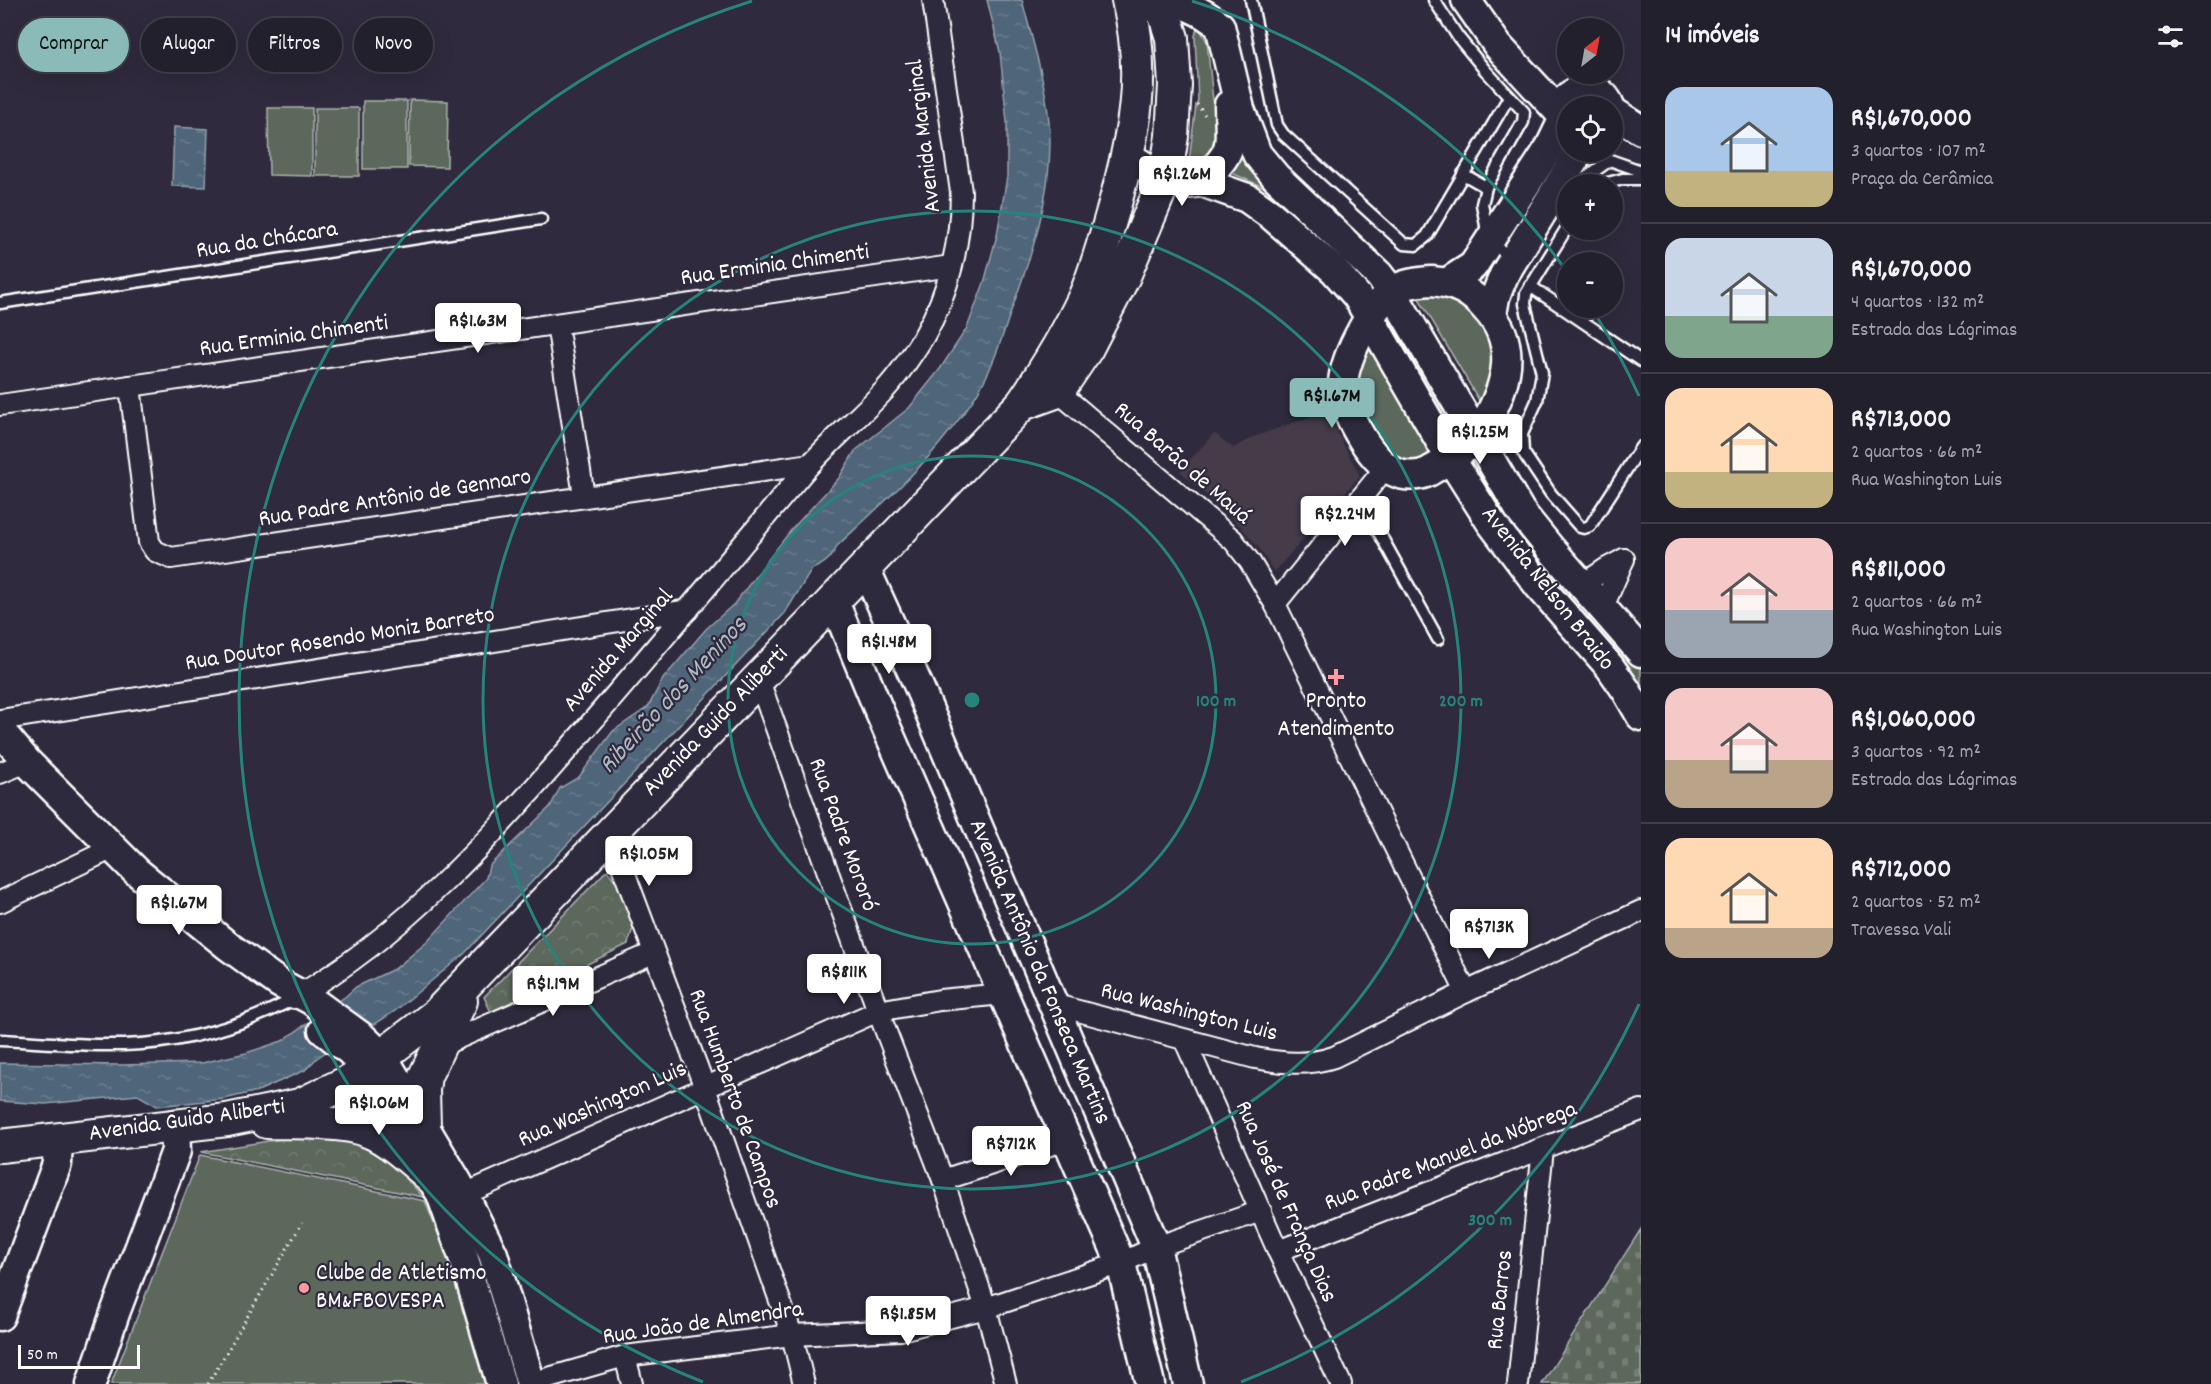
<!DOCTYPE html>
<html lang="pt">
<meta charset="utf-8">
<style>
:root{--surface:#23202e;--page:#2f2d3a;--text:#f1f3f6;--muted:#a3a3aa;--line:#403e4a;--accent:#8bbbb9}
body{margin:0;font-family:Dekko,sans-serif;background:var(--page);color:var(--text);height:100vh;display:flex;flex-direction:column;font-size:22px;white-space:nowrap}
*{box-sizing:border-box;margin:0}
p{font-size:20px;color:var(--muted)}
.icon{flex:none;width:33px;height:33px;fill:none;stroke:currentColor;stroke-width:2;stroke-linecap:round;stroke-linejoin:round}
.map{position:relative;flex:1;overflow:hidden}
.side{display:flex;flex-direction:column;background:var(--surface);width:570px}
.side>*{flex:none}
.top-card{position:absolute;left:18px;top:18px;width:570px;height:54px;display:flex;gap:12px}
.needle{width:39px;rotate:31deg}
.buttons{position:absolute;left:1557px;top:18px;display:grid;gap:12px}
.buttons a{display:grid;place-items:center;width:66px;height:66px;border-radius:50%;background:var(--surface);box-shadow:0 6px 24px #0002,0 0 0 2px var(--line);font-size:30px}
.scale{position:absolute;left:18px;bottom:15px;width:122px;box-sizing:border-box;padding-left:6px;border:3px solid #fff;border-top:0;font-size:16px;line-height:21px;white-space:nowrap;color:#fff;-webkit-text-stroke:4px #2f2a3d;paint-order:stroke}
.price{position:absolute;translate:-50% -51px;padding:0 14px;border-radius:6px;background:#fff;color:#222;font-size:20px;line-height:39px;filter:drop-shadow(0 2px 3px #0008)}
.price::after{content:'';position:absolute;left:50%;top:36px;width:18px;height:14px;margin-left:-9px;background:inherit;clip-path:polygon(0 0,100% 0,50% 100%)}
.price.on{background:var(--accent);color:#111}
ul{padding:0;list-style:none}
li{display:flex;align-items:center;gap:18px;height:150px;padding:0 24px}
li+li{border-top:2px solid var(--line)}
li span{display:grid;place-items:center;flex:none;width:168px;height:120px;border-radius:18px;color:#555}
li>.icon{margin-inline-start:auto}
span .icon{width:72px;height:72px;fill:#fffc;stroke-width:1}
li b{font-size:26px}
h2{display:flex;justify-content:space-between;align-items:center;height:72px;padding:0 24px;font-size:26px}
.tag{padding:0 21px;border-radius:27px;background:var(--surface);box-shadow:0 6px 24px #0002,0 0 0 2px var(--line);font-size:21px;line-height:54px}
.tag.on{background:var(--accent);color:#111}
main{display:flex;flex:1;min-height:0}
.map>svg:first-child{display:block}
.built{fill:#443a4a}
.grass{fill:#5b675c;stroke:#adb3ae;stroke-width:1.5}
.forest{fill:url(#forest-crowns);stroke:#adb3ae;stroke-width:1.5}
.cemetery{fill:url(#cemetery-stones);stroke:#adb3ae;stroke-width:1.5}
.water{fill:url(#water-ripples);stroke:#95a3af;stroke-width:1.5}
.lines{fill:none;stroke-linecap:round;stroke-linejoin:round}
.lane-casing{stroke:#fff;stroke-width:15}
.street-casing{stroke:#fff;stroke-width:24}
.secondary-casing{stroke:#fff;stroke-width:33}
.primary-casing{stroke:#fff;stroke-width:36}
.path{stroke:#fff;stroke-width:3;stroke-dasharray:1.5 4.5;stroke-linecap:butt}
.lane{stroke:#2f2a3d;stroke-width:10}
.street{stroke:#2f2a3d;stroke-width:20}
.secondary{stroke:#2f2a3d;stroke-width:28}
.primary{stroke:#2f2a3d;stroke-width:32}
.ring{fill:none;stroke:#27847c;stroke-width:3}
.poi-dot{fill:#ff9aa2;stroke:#2f2a3d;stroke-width:2}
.labels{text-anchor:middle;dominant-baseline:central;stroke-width:4.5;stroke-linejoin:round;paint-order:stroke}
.street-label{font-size:24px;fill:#fff;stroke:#2f2a3d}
.poi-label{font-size:24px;fill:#fff;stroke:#2f2a3d}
.water-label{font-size:26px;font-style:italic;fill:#b0bac3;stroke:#2f2a3d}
.centre{fill:#27847c;stroke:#2f2a3d;stroke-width:3}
.ring-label{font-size:18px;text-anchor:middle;font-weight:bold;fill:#27847c;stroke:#2f2a3d;stroke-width:4.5;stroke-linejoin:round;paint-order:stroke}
</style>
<main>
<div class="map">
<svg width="1641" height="1384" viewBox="0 0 1641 1384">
<defs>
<pattern id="forest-crowns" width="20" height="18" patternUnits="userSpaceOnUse" patternTransform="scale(1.5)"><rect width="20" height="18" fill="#5b675c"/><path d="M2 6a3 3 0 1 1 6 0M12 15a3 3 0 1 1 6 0" fill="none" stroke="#747e74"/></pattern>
<pattern id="cemetery-stones" width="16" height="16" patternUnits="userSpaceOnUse" patternTransform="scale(1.5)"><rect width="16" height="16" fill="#5b675c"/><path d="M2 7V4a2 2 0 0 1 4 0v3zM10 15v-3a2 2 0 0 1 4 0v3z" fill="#747e74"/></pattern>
<pattern id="water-ripples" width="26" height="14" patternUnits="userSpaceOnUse" patternTransform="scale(1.5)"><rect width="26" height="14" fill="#4f657a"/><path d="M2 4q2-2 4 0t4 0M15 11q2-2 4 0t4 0" fill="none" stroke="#697c8e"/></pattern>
</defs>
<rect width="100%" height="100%" fill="#2f2a3d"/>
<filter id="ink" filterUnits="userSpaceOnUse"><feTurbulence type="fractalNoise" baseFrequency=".0167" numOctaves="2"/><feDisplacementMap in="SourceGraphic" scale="12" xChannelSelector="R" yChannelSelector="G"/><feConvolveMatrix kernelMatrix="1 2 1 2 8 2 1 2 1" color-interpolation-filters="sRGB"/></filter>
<g filter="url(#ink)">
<!-- built -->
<path class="built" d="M 1326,411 L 1360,476 L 1274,572 L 1259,548 L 1240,526 L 1180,471 L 1214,433 L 1233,448 L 1253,437 Z"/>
<!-- grass -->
<g class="grass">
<path d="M 1197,28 L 1201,31 L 1207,42 L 1213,100 L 1219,109 L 1225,128 L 1205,165 L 1188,169 L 1196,105 L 1198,100 L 1195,36 Z"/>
<path d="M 410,100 L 448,101 L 447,167 L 409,166 Z"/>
<rect x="363" y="101" width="44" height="68"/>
<path d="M 268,108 L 312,108 L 312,176 L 269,175 Z"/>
<rect x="315" y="108" width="44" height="68"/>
<path d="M 1242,143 L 1380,287 L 1373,292 L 1365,282 L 1263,187 L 1223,169 Z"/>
<path d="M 1423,288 L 1462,298 L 1497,343 L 1489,399 L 1480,402 L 1417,295 Z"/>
<path d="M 1395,320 L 1458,427 L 1451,428 L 1404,346 L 1396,328 L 1389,326 Z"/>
<path d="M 1370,344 L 1435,448 L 1433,458 L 1408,466 L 1367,435 L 1349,375 Z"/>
<path d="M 1475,451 L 1568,585 L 1570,602 L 1509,528 L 1468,462 Z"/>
<path d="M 1587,608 L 1641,669 L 1641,687 L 1631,672 L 1592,626 Z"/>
<path d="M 200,1155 L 425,1201 L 467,1307 L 486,1384 L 111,1384 Z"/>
</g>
<!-- forest -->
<g class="forest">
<path d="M 607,870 L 626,895 L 634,925 L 628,944 L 491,1012 L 484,997 Z"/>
<path d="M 331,1131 L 362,1139 L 395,1165 L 423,1197 L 201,1152 Z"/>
</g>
<!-- cemetery -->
<path class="cemetery" d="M 1641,1229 L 1641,1384 L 1542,1384 Z"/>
<!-- water -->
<g class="water">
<path d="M 987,0 L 1022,0 C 1034,47 1050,95 1050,143 C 1050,202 1031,257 1011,311 C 1003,335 995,361 983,383 C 974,401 961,417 949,432 C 917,474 875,510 837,546 C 833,557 823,565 812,569 L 785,613 L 464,954 L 395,1011 L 375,1024 L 364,1026 L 317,1058 L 305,1070 L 258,1091 L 224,1099 L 157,1106 L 138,1095 L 45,1104 L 0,1101 L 0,1063 L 120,1065 L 202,1063 L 246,1053 L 282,1041 L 346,996 L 356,987 L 396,968 L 427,942 L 486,878 L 489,866 L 550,807 L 560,788 L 579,777 L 613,731 L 648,707 L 663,679 L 706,629 L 734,604 L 792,529 L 839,478 L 855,451 L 909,408 L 940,369 L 967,328 L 984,283 L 997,235 L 1007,177 L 1007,122 L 1000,52 Z"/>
<path d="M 174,127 L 208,129 L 206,187 L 172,186 Z"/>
</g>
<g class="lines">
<defs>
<g id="lane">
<path d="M 1251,0 L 1277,125 L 1283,134 L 1404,244 L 1416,245 L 1427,236 L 1509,97"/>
<path d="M 1434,0 L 1458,37 L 1485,70 L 1524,112 L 1523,122 L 1486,187 L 1484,196 L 1482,204 L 1489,242 L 1514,259"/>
<path d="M 1463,174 L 1486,187"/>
<path d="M 1577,184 L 1610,160 L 1641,171"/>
<path d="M 1604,184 L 1623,179 L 1641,179"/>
<path d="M 1568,226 L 1526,294 L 1525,304 L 1542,373 L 1537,401 L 1522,434 L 1523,452 L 1551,494 L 1580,527 L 1584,528 L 1590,526 L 1641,447"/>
<path d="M 1530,286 L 1641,361"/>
<path d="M 0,303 L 541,219"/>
<path d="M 1361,500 L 1438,639"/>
<path d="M 0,1040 C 41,1042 83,1046 124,1045 C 182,1043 237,1028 288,1002"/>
</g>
<g id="street">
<path d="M 557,324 L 584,496"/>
<path d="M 1049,384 L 1233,540 L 1250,562 L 1275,604 L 1466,992"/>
<path d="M 130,386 L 149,542 L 155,551 L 171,558 L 810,464"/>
<path d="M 0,405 L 951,266"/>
<path d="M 1582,585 L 1607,568 L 1624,559"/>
<path d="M 1275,604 L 1386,467"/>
<path d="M 1603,607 L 1624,559"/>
<path d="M 758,678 L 878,1011 L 943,1180 L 986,1308 L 1006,1384"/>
<path d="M 0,720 L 688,610"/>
<path d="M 0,773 L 27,762"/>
<path d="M 610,834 L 705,1088 L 792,1335 L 804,1384"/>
<path d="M 0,902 L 113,848"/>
<path d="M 294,998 C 406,934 493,835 577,739 C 653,652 726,564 800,476 C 824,447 853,423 879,396 C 897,378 911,357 924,336 C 949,293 961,241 961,192 L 933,0"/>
<path d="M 1052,1004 L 1255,1058 C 1282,1063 1307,1066 1334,1057 L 1466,992 L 1641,911"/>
<path d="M 1185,1041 L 1278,1251 L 1341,1384"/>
<path d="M 438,1047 L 653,953"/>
<path d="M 943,1180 L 1068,1139"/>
<path d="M 465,1194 L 878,1011 L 940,1000 L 1003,994"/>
<path d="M 1278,1251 L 1641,1110"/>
<path d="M 625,1356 L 632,1384"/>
<path d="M 531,1383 L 625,1356 L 792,1335 L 901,1330 L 986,1308 L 1121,1263 L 1156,1247 L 1261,1211"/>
<path d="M 1518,1384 L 1543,1149"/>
</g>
<g id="secondary">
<path d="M 1466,0 L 1498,46 L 1561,114"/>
<path d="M 1142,9 C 1147,7 1154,3 1160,2 C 1181,0 1204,12 1220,26 L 1240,109 L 1257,154 L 1276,177 L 1379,275 L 1392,292 L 1521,512 L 1550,548 L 1641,652"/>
<path d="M 1612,111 L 1641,130"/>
<path d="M 1566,129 C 1548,94 1596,72 1610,106"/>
<path d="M 1128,156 L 1165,179 L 1187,184 L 1202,182 L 1247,198 L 1271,215 L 1334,270 L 1357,296 L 1450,458 L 1490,521 L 1539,586 L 1610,667 L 1626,690 L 1641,716"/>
<path d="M 1202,182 C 1235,148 1230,150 1229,105"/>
<path d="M 1432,281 C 1456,283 1472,292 1487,310 C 1518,344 1507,385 1486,421 C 1481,428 1477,437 1470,444 C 1458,455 1442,464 1428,472 C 1420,476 1406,477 1397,473 C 1372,463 1346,417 1343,391 C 1340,364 1370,307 1393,291 C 1404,283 1419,282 1432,281 Z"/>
<path d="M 1448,282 L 1473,266 L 1550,147 L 1562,122"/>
<path d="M 1492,315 L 1495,297 L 1504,275 L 1579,152"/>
<path d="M 865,568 L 919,687 L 1156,1247 L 1188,1384"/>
<path d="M 833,599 L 877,706 L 1121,1263 L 1150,1384"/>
<path d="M 0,730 L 27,762 L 136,871 L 228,946 L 279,983 L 311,1000 L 362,1037 L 383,1057 L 458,1183 L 493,1254 L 531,1384"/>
<path d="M 323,1030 L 350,1051 L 359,1061 L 441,1194 L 466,1265 L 501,1384"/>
<path d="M 0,1316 L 57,1164 L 58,1140"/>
<path d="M 91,1384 L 115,1313 L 176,1151 L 175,1124"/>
</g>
<g id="primary">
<path d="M 1022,404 L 1058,391 L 1087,348 L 1124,276 L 1165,179 L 1172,136 L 1175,85 L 1172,38 L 1160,0"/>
<path d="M 267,1122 C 295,1123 328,1121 355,1127 C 384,1133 410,1159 432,1178"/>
<path d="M 424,1126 L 423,1090 L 425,1076 L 461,1001"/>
<path d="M 0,1146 L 227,1120 L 300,1105 L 348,1082 L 437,1014 L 1022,404 C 1045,370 1067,335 1084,298 C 1097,269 1105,238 1114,207 C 1134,135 1147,74 1128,0"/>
</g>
</defs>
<!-- lane casing -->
<use href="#lane" class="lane-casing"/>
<!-- street casing -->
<use href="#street" class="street-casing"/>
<!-- secondary casing -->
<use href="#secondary" class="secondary-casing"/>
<!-- primary casing -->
<use href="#primary" class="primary-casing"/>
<!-- path -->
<g class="path">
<path d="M 1612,62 L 1618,52"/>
<path d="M 1197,104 L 1207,118"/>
<path d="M 208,1384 L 302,1223"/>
</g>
<!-- lane -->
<use href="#lane" class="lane"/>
<!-- street -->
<use href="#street" class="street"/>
<!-- secondary -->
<use href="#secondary" class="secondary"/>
<!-- primary -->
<use href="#primary" class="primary"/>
</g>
</g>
<!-- distance rings -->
<g class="ring">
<circle cx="972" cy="700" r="244"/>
<circle cx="972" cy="700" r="489"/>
<path d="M1639 1004A733 733 0 0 1 1241 1382M703 1382A733 733 0 0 1 752 1M1192 1A733 733 0 0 1 1565 269M1594 312A733 733 0 0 1 1639 396"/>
</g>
<!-- markers -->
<g class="poi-dot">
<path d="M1333 668h6v6h6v6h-6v6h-6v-6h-6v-6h6z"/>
<circle cx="304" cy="1288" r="6"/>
</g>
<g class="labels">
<!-- street labels -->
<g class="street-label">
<text transform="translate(925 136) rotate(-97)">Avenida Marginal</text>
<text transform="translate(267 241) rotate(-9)">Rua da Chácara</text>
<text transform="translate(775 266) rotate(-8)">Rua Erminia Chimenti</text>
<text transform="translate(294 337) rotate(-8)">Rua Erminia Chimenti</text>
<text transform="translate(1182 464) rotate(41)">Rua Barão de Mauá</text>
<text transform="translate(395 499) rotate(-9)">Rua Padre Antônio de Gennaro</text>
<text transform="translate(1547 589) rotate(52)">Avenida Nelson Braido</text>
<text transform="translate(340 640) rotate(-9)">Rua Doutor Rosendo Moniz Barreto</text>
<text transform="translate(619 651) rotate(-49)">Avenida Marginal</text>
<text transform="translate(716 722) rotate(-46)">Avenida Guido Aliberti</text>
<text transform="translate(842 835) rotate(70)">Rua Padre Mororó</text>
<text transform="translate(1039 972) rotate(67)">Avenida Antônio da Fonseca Martins</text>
<text transform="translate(1189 1013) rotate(14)">Rua Washington Luis</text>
<text transform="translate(734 1099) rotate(70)">Rua Humberto de Campos</text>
<text transform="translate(603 1105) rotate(-24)">Rua Washington Luis</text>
<text transform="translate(187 1121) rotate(-8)">Avenida Guido Aliberti</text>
<text transform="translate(1451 1157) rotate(-21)">Rua Padre Manuel da Nóbrega</text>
<text transform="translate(1285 1202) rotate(66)">Rua José de França Dias</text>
<text transform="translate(1501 1300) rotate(-84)">Rua Barros</text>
<text transform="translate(703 1324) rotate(-8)">Rua João de Almendra</text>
</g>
<!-- poi labels -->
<g class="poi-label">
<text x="1336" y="702">Pronto<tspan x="1336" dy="28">Atendimento</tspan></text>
<text x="316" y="1274" text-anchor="start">Clube de Atletismo<tspan x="316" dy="28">BM&amp;FBOVESPA</tspan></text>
</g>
<!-- water labels -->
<g class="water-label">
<text transform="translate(674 696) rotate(-47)">Ribeirão dos Meninos</text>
</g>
</g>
<circle cx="972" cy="700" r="9" class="centre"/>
<g class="ring-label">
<text x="1216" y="706">100 m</text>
<text x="1461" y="706">200 m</text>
<text x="1490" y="1225">300 m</text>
</g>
</svg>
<div class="buttons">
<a><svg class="needle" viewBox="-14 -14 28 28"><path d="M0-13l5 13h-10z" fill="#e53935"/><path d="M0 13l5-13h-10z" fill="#a3a3aa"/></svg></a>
<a><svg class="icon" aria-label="locate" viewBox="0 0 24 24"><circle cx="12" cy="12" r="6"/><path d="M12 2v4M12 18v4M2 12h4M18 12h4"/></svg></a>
<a>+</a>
<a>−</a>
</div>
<div class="scale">50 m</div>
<b class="price" style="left:1182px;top:207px">R$1.26M</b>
<b class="price" style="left:478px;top:354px">R$1.63M</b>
<b class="price on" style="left:1332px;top:429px">R$1.67M</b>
<b class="price" style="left:1480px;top:465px">R$1.25M</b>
<b class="price" style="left:1345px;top:547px">R$2.24M</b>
<b class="price" style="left:889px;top:675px">R$1.48M</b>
<b class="price" style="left:649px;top:887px">R$1.05M</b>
<b class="price" style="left:179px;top:936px">R$1.67M</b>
<b class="price" style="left:1489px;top:960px">R$713K</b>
<b class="price" style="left:844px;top:1005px">R$811K</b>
<b class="price" style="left:553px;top:1017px">R$1.19M</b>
<b class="price" style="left:379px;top:1136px">R$1.06M</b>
<b class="price" style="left:1011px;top:1177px">R$712K</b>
<b class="price" style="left:908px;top:1347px">R$1.85M</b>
<div class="top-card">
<a class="tag on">Comprar</a>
<a class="tag">Alugar</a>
<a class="tag">Filtros</a>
<a class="tag">Novo</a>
</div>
</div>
<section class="side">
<h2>14 imóveis<svg class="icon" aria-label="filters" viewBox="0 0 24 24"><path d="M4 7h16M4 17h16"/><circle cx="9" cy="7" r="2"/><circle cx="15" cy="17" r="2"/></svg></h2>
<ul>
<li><span style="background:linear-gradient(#a9c7e8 70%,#c2b280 0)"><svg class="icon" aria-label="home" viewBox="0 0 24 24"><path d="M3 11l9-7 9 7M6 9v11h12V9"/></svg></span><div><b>R$1,670,000</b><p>3 quartos · 107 m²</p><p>Praça da Cerâmica</p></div></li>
<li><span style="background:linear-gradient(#c9d6e8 65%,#7fa58c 0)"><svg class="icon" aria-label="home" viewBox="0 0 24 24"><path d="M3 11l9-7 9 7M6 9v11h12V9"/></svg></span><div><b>R$1,670,000</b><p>4 quartos · 132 m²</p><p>Estrada das Lágrimas</p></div></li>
<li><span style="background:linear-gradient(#ffd9b3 70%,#c2b280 0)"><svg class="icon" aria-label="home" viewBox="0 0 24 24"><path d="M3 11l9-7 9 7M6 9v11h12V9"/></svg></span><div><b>R$713,000</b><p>2 quartos · 66 m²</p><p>Rua Washington Luis</p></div></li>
<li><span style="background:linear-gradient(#f6c9c9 60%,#9aa5b1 0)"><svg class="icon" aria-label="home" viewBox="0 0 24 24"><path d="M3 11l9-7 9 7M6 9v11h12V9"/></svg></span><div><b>R$811,000</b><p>2 quartos · 66 m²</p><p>Rua Washington Luis</p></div></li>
<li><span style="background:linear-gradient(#f6c9c9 60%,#b9a48a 0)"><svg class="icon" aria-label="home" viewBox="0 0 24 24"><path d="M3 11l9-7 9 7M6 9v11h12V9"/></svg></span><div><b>R$1,060,000</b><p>3 quartos · 92 m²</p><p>Estrada das Lágrimas</p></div></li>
<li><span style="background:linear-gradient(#ffd9b3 75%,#b9a48a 0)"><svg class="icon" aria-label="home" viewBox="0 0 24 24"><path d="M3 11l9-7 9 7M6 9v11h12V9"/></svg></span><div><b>R$712,000</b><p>2 quartos · 52 m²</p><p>Travessa Vali</p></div></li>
</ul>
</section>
</main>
